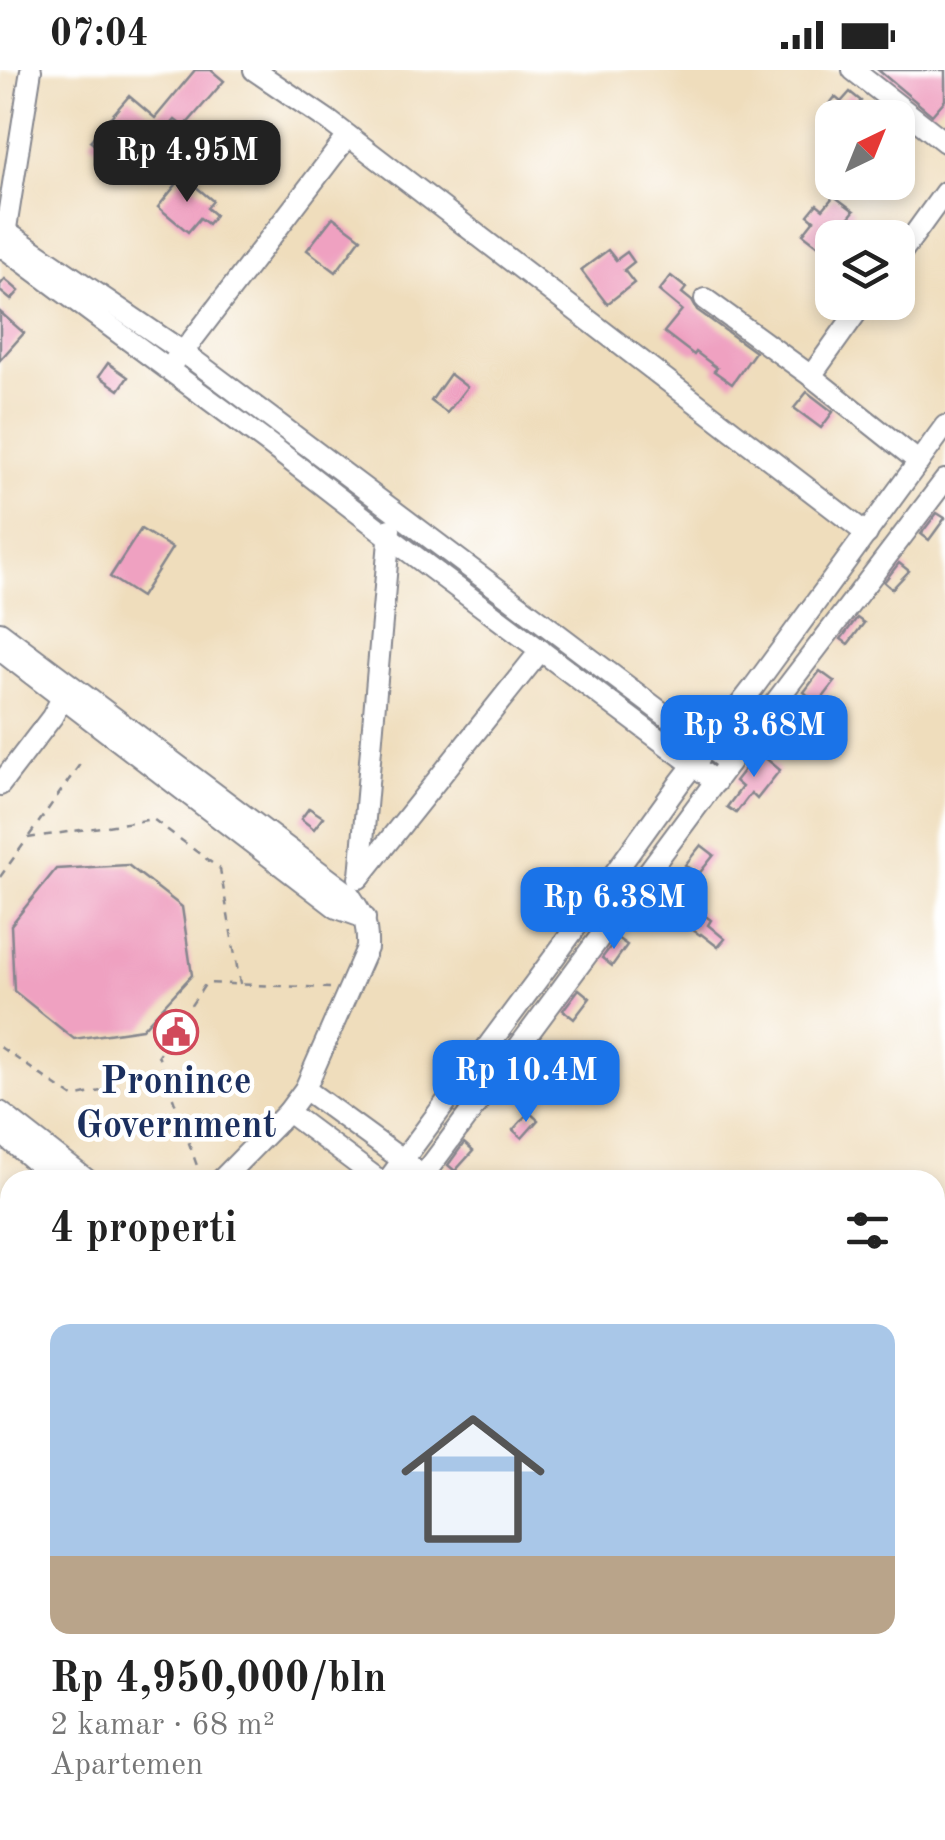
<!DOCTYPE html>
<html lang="id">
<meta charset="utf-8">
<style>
:root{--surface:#fff;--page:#f2f2f2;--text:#222;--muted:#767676;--accent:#1a73e8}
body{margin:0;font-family:"Old Standard TT",serif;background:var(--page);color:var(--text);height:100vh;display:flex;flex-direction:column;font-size:38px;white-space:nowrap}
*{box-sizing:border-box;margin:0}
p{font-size:32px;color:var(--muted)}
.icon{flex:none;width:55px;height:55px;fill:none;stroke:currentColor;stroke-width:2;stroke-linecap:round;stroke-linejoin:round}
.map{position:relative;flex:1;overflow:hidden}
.side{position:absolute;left:0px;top:1100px;width:945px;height:670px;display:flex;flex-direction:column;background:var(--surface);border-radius:30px 30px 0 0;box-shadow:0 5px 15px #0003}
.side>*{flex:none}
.needle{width:65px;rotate:43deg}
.controls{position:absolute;left:815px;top:30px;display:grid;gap:20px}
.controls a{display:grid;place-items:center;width:100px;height:100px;border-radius:20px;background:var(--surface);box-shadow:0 5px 15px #0003;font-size:50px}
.price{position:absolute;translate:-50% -85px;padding:0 22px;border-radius:20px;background:var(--accent);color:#fff;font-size:32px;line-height:65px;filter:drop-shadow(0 2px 5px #0008)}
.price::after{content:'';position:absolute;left:50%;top:60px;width:30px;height:22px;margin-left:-15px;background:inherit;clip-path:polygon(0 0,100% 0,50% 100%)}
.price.active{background:#222;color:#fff}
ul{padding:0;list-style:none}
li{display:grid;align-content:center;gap:20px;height:530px;padding:0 50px}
li span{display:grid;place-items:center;height:310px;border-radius:20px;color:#555}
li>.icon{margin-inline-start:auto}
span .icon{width:180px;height:180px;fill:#fffc;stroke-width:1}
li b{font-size:42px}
h2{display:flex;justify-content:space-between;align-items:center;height:120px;padding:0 50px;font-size:42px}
.status{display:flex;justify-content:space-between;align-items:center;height:70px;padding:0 50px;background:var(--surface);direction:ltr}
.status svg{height:28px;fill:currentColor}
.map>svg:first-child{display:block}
.building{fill:#efa1c1}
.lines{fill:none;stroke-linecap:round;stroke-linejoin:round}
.minor-casing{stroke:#85868d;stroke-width:24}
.path{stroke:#85868d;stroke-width:2.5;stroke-dasharray:8 8;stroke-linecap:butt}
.minor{stroke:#fff;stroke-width:20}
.labels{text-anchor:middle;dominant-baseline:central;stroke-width:9;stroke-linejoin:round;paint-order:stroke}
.poi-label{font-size:38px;font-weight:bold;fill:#1b2f5e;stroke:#fff}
</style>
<div class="status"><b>07:04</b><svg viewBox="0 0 49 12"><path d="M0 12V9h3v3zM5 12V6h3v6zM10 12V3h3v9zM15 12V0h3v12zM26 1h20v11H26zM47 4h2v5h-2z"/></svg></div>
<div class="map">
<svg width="945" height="1770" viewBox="0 0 945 1770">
<rect width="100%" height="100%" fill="#fff"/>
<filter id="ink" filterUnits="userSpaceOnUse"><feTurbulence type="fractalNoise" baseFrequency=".01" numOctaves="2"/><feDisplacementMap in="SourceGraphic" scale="20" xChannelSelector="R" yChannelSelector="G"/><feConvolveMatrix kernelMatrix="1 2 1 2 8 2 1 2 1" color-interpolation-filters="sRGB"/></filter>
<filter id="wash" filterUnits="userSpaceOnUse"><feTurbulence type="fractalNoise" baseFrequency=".0048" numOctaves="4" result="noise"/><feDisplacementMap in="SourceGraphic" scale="40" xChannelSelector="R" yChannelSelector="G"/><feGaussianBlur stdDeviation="2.25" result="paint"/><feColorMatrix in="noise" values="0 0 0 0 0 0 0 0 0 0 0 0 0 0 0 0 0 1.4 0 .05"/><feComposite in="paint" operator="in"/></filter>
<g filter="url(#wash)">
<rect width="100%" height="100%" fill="#efddbc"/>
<g id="blocks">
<!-- building -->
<g class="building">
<path d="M 195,0 L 211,0 L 224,11 L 184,57 L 175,50 L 128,104 L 90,71 L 129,26 L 155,48 Z"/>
<path d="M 878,0 L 945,0 L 945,30 L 932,45 Z"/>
<path d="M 850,22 L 861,31 L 847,48 L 828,48 L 834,41 L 828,36 L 835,27 L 841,32 Z"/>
<path d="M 183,106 L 213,131 L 207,138 L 215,145 L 208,154 L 200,148 L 188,162 L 158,137 Z"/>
<path d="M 834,126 L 854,141 L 845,152 L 856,161 L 851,168 L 832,168 L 832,171 L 825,181 L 803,164 L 814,150 L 808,145 L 817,134 L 823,139 Z"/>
<path d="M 333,147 L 361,168 L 336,202 L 307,180 Z"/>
<path d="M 608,180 L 616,190 L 627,182 L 634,192 L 624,200 L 634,213 L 607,234 L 581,200 Z"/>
<path d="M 671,206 L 686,218 L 682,223 L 692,231 L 697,240 L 755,282 L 732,314 L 714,301 L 717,298 L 696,282 L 694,285 L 664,262 L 682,240 L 659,221 Z"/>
<path d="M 5,209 L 19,221 L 11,230 L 0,221 L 0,215 Z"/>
<path d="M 0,242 L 24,263 L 0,290 Z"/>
<path d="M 108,293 L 128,307 L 119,320 L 99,306 Z"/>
<path d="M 450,304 L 467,317 L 447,343 L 431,331 Z"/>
<path d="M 807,322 L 833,342 L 821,358 L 794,338 Z"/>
<path d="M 937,443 L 945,448 L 929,470 L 921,464 Z"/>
<path d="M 141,459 L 172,478 L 141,527 L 110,507 Z"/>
<path d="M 899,493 L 909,501 L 892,519 L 884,512 Z"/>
<path d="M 857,548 L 864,553 L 848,574 L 841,569 Z"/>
<path d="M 820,601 L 835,612 L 818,634 L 804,622 Z"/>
<path d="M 792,651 L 805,661 L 791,680 L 777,670 Z"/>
<path d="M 758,682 L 780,700 L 757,729 L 751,723 L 736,743 L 727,737 L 742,717 L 735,711 Z"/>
<path d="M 309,738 L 323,747 L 314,759 L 301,749 Z"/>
<path d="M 701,775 L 714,785 L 698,805 L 685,795 Z"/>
<path d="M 128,795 L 182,837 L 192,905 L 142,959 L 74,969 L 14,921 L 11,855 L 56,799 Z"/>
<path d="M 655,816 L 670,828 L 674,823 L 711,850 L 708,855 L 725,869 L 718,877 L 701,864 L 700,865 L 651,831 L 644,840 L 640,837 Z"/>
<path d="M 617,868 L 627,875 L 612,896 L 602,888 Z"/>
<path d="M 579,919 L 590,928 L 574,949 L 563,940 Z"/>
<path d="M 540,972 L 550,980 L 533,1000 L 524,992 Z"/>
<path d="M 529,1042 L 538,1050 L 522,1068 L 513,1060 Z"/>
<path d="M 464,1073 L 473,1081 L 455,1101 L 448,1095 Z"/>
</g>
</g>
</g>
<g filter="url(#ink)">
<use href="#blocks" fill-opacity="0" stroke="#85868d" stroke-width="2.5"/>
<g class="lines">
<defs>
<g id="minor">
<path d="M 254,0 L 329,51 L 867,464"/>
<path d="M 853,0 L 945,72"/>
<path d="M 0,160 L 5,161 L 183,282 L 729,693"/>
<path d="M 4,171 L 31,0"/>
<path d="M 0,178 L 3,177 L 269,374 L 388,466 L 716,712"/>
<path d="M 898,187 L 945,122"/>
<path d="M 705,229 L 811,306 L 919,392"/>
<path d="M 175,290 L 183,282 L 348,66"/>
<path d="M 811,306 L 864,232"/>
<path d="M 0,562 L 349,824 C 363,845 368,852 367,878 L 305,1019 L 288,1042 L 221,1110"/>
<path d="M 0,580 L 337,838 L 365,848"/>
<path d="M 0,715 L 52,647 L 62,628"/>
<path d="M 360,806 L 390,459"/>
<path d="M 359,808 L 541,580"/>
<path d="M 305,1019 L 412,1097"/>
<path d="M 0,1042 L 87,1110"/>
<path d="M 288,1042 L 379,1110"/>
<path d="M 0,1062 L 57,1110"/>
<path d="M 388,1110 L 555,886 L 681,711 L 753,618 L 945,356"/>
<path d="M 420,1110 L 729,693 L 945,410"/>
<path d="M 0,1211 L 10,1206"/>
<path d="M 0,1303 L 10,1290"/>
<path d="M 0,1452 L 10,1459"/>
<path d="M 0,1476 L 10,1484"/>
<path d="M 0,1628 L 10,1615"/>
<path d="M 0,1676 L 10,1663"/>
<path d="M 935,1690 L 945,1680"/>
<path d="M 398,1760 L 412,1770"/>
<path d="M 298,1770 L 308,1760"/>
<path d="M 869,1770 L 877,1760"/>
</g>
</defs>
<!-- minor casing -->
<use href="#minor" class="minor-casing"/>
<!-- path -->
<g class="path">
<path d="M 29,766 L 83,690"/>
<path d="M 0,807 L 28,768 L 153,749 L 220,799 L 240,914"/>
<path d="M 0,977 L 73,1027 L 166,1007"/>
<path d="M 202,1110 L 158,985 L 206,913 L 330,918"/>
</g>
<!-- minor -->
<use href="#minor" class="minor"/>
</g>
</g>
<!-- icons -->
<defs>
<symbol id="civic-ring" viewBox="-11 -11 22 22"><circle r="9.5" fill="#fff" stroke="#d1495b" stroke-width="1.5"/><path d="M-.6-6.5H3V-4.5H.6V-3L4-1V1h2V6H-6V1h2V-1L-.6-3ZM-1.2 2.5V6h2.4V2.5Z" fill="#d1495b"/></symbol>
</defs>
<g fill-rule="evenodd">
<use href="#civic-ring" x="151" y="937" width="50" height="50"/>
</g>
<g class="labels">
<!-- poi labels -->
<g class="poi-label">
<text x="176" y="1013">Pronince<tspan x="176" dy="44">Government</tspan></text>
</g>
</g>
</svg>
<div class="controls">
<a><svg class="needle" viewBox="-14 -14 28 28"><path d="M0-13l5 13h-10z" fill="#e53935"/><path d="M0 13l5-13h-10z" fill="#767676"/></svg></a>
<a><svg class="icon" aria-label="layers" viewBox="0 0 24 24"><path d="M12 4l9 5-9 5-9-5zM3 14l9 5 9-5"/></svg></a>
</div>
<b class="price active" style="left:187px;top:135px">Rp 4.95M</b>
<b class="price" style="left:754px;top:710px">Rp 3.68M</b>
<b class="price" style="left:614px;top:882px">Rp 6.38M</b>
<b class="price" style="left:526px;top:1055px">Rp 10.4M</b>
<section class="side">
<h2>4 properti<svg class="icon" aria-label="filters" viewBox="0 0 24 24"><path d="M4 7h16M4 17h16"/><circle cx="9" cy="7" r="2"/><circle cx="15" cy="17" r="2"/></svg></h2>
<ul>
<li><span style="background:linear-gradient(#a9c7e8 75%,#b9a48a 0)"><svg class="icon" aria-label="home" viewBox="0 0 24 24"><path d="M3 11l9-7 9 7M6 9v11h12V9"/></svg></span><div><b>Rp 4,950,000/bln</b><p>2 kamar · 68 m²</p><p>Apartemen</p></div></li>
</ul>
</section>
</div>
